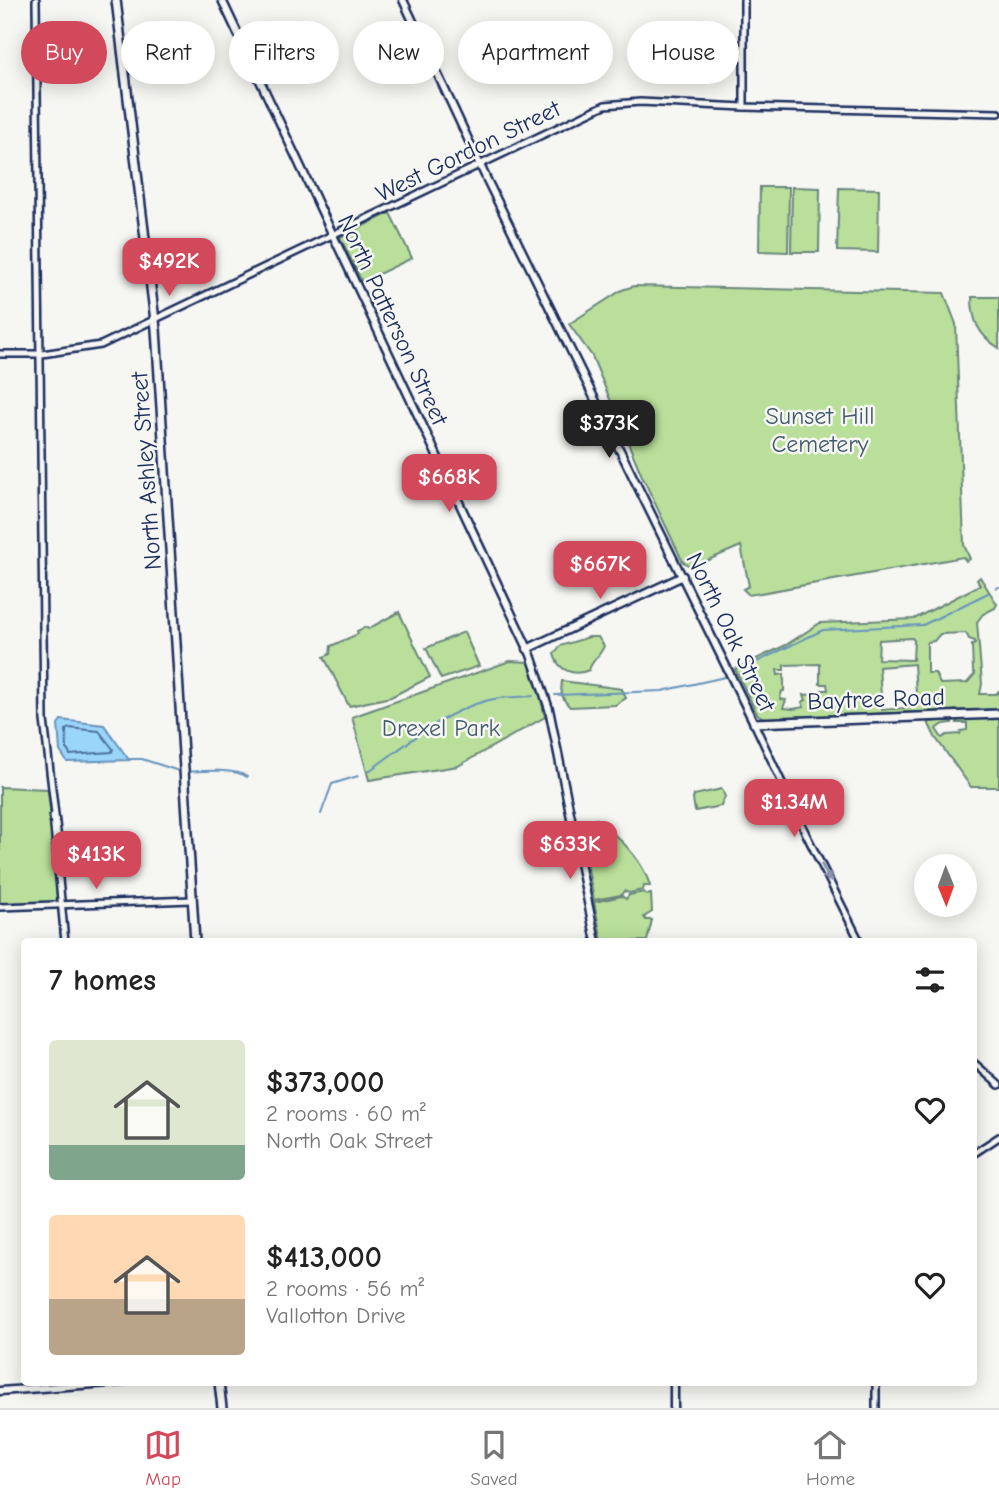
<!DOCTYPE html>
<meta charset="utf-8">
<style>
:root{--surface:#fff;--page:#f2f2f2;--text:#222;--muted:#767676;--line:#e0e0e0;--accent:#d1495b}
body{margin:0;font-family:"Comic Neue",sans-serif;background:var(--page);color:var(--text);height:100vh;display:flex;flex-direction:column;font-size:26px;white-space:nowrap}
*{box-sizing:border-box;margin:0}
p{font-size:23px;color:var(--muted)}
.icon{flex:none;width:38px;height:38px;fill:none;stroke:currentColor;stroke-width:2;stroke-linecap:round;stroke-linejoin:round}
.map{position:relative;flex:1;overflow:hidden}
.side{position:absolute;left:21px;top:938px;width:956px;height:448px;display:flex;flex-direction:column;background:var(--surface);border-radius:7px;box-shadow:0 4px 18px #0003}
.side>*{flex:none}
.banner{position:absolute;left:21px;top:21px;width:957px;height:63px;display:flex;gap:14px}
.needle{width:46px;rotate:179deg}
.fabs{position:absolute;left:914px;top:854px;display:grid;gap:14px}
.fabs a{display:grid;place-items:center;width:63px;height:63px;border-radius:50%;background:var(--surface);box-shadow:0 4px 18px #0003;font-size:35px}
.price{position:absolute;translate:-50% -60px;padding:0 16px;border-radius:14px;background:var(--accent);color:#fff;font-size:23px;line-height:46px;filter:drop-shadow(0 2px 4px #0008)}
.price::after{content:'';position:absolute;left:50%;top:42px;width:21px;height:16px;margin-left:-10px;background:inherit;clip-path:polygon(0 0,100% 0,50% 100%)}
.price.selected{background:#222;color:#fff}
ul{padding:0;list-style:none}
li{display:flex;align-items:center;gap:21px;height:175px;padding:0 28px}
li span{display:grid;place-items:center;flex:none;width:196px;height:140px;border-radius:7px;color:#555}
li>.icon{margin-inline-start:auto}
span .icon{width:84px;height:84px;fill:#fffc;stroke-width:1}
li b{font-size:30px}
h2{display:flex;justify-content:space-between;align-items:center;height:84px;padding:0 28px;font-size:30px}
.chip{padding:0 24px;border-radius:32px;background:var(--surface);box-shadow:0 4px 18px #0003;font-size:24px;line-height:63px}
.chip.selected{background:var(--accent);color:#fff}
.dock{display:flex;justify-content:space-around;align-items:center;height:98px;border-top:2px solid var(--line);background:var(--surface);font-size:19px;color:var(--muted)}
.dock a{display:grid;justify-items:center;gap:4px}
.dock .selected{color:var(--accent)}
.map>svg:first-child{display:block}
.green{fill:#b9df9a;stroke:#6a877c;stroke-width:2;fill-rule:evenodd}
.water{fill:#9ad6fa;stroke:#6793bc;stroke-width:2}
.lines{fill:none;stroke-linecap:round;stroke-linejoin:round}
.shore{stroke:#4e729c;stroke-width:2}
.stream{stroke:#6793bc;stroke-width:2}
.tertiary-casing{stroke:#1b2f5e;stroke-width:10}
.secondary-casing{stroke:#1b2f5e;stroke-width:11}
.primary-casing{stroke:#1b2f5e;stroke-width:12}
.tertiary{stroke:#f6f6f2;stroke-width:5}
.secondary{stroke:#f6f6f2;stroke-width:6}
.primary{stroke:#f6f6f2;stroke-width:7}
.oneway{fill:#8892a8}
.labels{text-anchor:middle;dominant-baseline:central;stroke-width:5;stroke-linejoin:round;paint-order:stroke}
.street-label{font-size:24px;fill:#1b2f5e;stroke:#f6f6f2}
.park-label{font-size:24px;fill:#425b6d;stroke:#f6f6f2}
</style>
<div class="map">
<svg width="999" height="1408" viewBox="0 0 999 1408">
<rect width="100%" height="100%" fill="#f6f6f2"/>
<filter id="ink" filterUnits="userSpaceOnUse"><feTurbulence type="fractalNoise" baseFrequency=".0143" numOctaves="2"/><feDisplacementMap in="SourceGraphic" scale="14" xChannelSelector="R" yChannelSelector="G"/><feConvolveMatrix kernelMatrix="1 2 1 2 8 2 1 2 1" color-interpolation-filters="sRGB"/></filter>
<g filter="url(#ink)">
<!-- green -->
<g class="green">
<path d="M 760,187 L 789,187 L 788,252 L 759,251 Z"/>
<path d="M 792,187 L 820,188 L 819,252 L 791,252 Z"/>
<path d="M 839,188 L 879,189 L 878,252 L 837,251 Z"/>
<path d="M 390,213 L 412,258 L 362,282 L 340,237 Z"/>
<path d="M 634,286 L 944,293 L 956,324 L 964,545 L 970,559 L 966,561 L 963,557 L 749,595 L 743,589 L 749,586 L 741,546 L 692,567 L 683,562 L 642,476 L 592,356 L 569,324 L 622,290 Z"/>
<path d="M 972,297 L 999,297 L 999,348 C 978,335 972,320 972,297 Z"/>
<path d="M 980,577 L 997,604 L 995,608 L 983,614 L 977,622 L 982,684 L 980,694 L 996,694 L 999,691 L 999,709 L 764,718 L 757,714 L 735,669 L 786,645 L 820,623 L 914,619 L 980,585 L 977,580 ZM 966,633 L 969,639 L 975,641 L 975,644 L 972,645 L 973,671 L 975,674 L 967,683 L 940,684 L 935,673 L 927,673 L 927,642 L 934,641 L 940,634 ZM 912,638 L 914,640 L 913,660 L 878,659 L 879,640 ZM 820,664 L 820,684 L 827,684 L 828,690 L 821,690 L 820,694 L 804,695 L 806,700 L 802,702 L 804,707 L 793,709 L 783,708 L 786,700 L 780,699 L 782,691 L 784,691 L 784,674 L 778,675 L 777,670 L 784,670 L 784,665 ZM 914,664 L 917,707 L 882,710 L 879,667 Z"/>
<path d="M 399,612 L 430,677 L 391,697 L 349,706 L 324,657 L 330,654 L 331,646 L 358,634 L 357,631 L 366,627 L 368,629 Z"/>
<path d="M 464,632 L 479,666 L 441,679 L 426,648 Z"/>
<path d="M 589,637 L 598,637 L 604,646 C 600,656 592,660 589,670 C 573,677 558,670 554,654 L 560,646 Z"/>
<path d="M 510,661 L 529,662 L 537,682 L 545,717 L 458,766 L 369,780 L 352,717 Z"/>
<path d="M 562,681 L 622,689 L 626,698 L 615,705 L 570,707 C 562,699 560,693 562,681 Z"/>
<path d="M 999,718 L 999,787 L 971,787 L 935,737 L 928,722 L 951,720 L 952,723 L 944,724 L 936,729 L 942,738 L 947,735 L 960,734 L 961,731 L 967,730 L 967,723 L 957,723 L 958,720 Z"/>
<path d="M 0,787 L 48,789 L 59,901 L 57,903 L 0,904 Z"/>
<path d="M 722,789 L 725,797 L 721,806 L 695,811 L 693,799 L 694,795 Z"/>
<path d="M 595,819 L 597,819 C 602,827 611,831 618,838 C 632,851 645,868 650,886 L 644,886 L 643,890 L 629,893 L 624,891 L 621,895 L 594,900 L 580,827 L 590,826 Z"/>
<path d="M 644,892 L 646,895 L 651,894 L 652,912 L 644,917 L 646,920 L 652,920 L 647,941 L 602,941 L 594,902 L 622,896 L 626,899 L 629,895 Z"/>
</g>
<!-- water -->
<path class="water" d="M 61,720 L 104,725 L 129,760 L 67,762 L 60,751 L 58,724 Z"/>
<g class="lines">
<!-- shore -->
<path class="shore" d="M 69,728 L 99,731 L 113,749 L 112,752 L 70,755 L 67,749 L 66,730 Z"/>
<!-- stream -->
<g class="stream">
<path d="M 996,588 L 999,587"/>
<path d="M 742,669 L 823,630 L 923,625 L 988,593"/>
<path d="M 555,695 L 662,691 L 725,677"/>
<path d="M 129,759 L 142,759 L 182,772"/>
<path d="M 369,771 C 406,745 444,711 489,700 C 503,697 519,697 533,696"/>
<path d="M 187,772 C 202,771 235,768 247,777"/>
<path d="M 321,814 L 332,784 L 358,776"/>
</g>
<defs>
<g id="tertiary">
<path d="M 36,0 L 44,720 L 58,840 L 57,849"/>
<path d="M 744,0 L 744,107"/>
<path d="M 0,354 L 42,354 L 101,345 L 605,105 L 640,102 L 744,107 L 999,113"/>
<path d="M 754,723 L 806,834 L 860,942"/>
<path d="M 53,816 L 65,942"/>
<path d="M 0,907 L 192,900"/>
<path d="M 973,1062 L 999,1085"/>
<path d="M 973,1154 L 999,1137"/>
<path d="M 876,1408 L 876,1382"/>
</g>
<g id="secondary">
<path d="M 222,0 L 531,655 L 549,709 L 596,942"/>
<path d="M 403,0 L 488,182 L 754,723"/>
<path d="M 527,649 L 683,576"/>
<path d="M 674,1382 L 674,1408"/>
<path d="M 0,1391 L 122,1382"/>
</g>
<g id="primary">
<path d="M 116,0 L 156,329 L 195,942"/>
<path d="M 754,723 L 999,714"/>
<path d="M 219,1382 L 222,1408"/>
</g>
</defs>
<!-- tertiary casing -->
<use href="#tertiary" class="tertiary-casing"/>
<!-- secondary casing -->
<use href="#secondary" class="secondary-casing"/>
<!-- primary casing -->
<use href="#primary" class="primary-casing"/>
<!-- tertiary -->
<use href="#tertiary" class="tertiary"/>
<!-- secondary -->
<use href="#secondary" class="secondary"/>
<!-- primary -->
<use href="#primary" class="primary"/>
</g>
<!-- one-way arrows -->
<defs><path id="oneway-solid" d="M-6-.8H1V-3.2L6.5 0L1 3.2V.8H-6Z" transform="scale(1.75)"/></defs>
<use class="oneway" href="#oneway-solid" transform="translate(826 873) rotate(63)"/>
</g>
<g class="labels">
<!-- street labels -->
<g class="street-label">
<text transform="translate(468 151) rotate(-26)">West Gordon Street</text>
<text transform="translate(393 320) rotate(65)">North Patterson Street</text>
<text transform="translate(146 471) rotate(-94)">North Ashley Street</text>
<text transform="translate(731 632) rotate(64)">North Oak Street</text>
<text transform="translate(876 699) rotate(-2)">Baytree Road</text>
</g>
<!-- park labels -->
<g class="park-label">
<text x="820" y="416">Sunset Hill<tspan x="820" dy="28">Cemetery</tspan></text>
<text x="441" y="728">Drexel Park</text>
</g>
</g>
</svg>
<div class="fabs">
<a><svg class="needle" viewBox="-14 -14 28 28"><path d="M0-13l5 13h-10z" fill="#e53935"/><path d="M0 13l5-13h-10z" fill="#767676"/></svg></a>
</div>
<b class="price" style="left:169px;top:298px">$492K</b>
<b class="price selected" style="left:609px;top:460px">$373K</b>
<b class="price" style="left:449px;top:514px">$668K</b>
<b class="price" style="left:600px;top:601px">$667K</b>
<b class="price" style="left:794px;top:839px">$1.34M</b>
<b class="price" style="left:570px;top:881px">$633K</b>
<b class="price" style="left:96px;top:891px">$413K</b>
<div class="banner">
<a class="chip selected">Buy</a>
<a class="chip">Rent</a>
<a class="chip">Filters</a>
<a class="chip">New</a>
<a class="chip">Apartment</a>
<a class="chip">House</a>
</div>
<section class="side">
<h2>7 homes<svg class="icon" aria-label="filters" viewBox="0 0 24 24"><path d="M4 7h16M4 17h16"/><circle cx="9" cy="7" r="2"/><circle cx="15" cy="17" r="2"/></svg></h2>
<ul>
<li><span style="background:linear-gradient(#dfe7d0 75%,#7fa58c 0)"><svg class="icon" aria-label="home" viewBox="0 0 24 24"><path d="M3 11l9-7 9 7M6 9v11h12V9"/></svg></span><div><b>$373,000</b><p>2 rooms · 60 m²</p><p>North Oak Street</p></div><svg class="icon" aria-label="heart" viewBox="0 0 24 24"><path d="M12 20l-8-8c-3-5 5-10 8-4 3-6 11-1 8 4z"/></svg></li>
<li><span style="background:linear-gradient(#ffd9b3 60%,#b9a48a 0)"><svg class="icon" aria-label="home" viewBox="0 0 24 24"><path d="M3 11l9-7 9 7M6 9v11h12V9"/></svg></span><div><b>$413,000</b><p>2 rooms · 56 m²</p><p>Vallotton Drive</p></div><svg class="icon" aria-label="heart" viewBox="0 0 24 24"><path d="M12 20l-8-8c-3-5 5-10 8-4 3-6 11-1 8 4z"/></svg></li>
</ul>
</section>
</div>
<nav class="dock">
<a class="selected"><svg class="icon" aria-label="map" viewBox="0 0 24 24"><path d="M3 6l6-2 6 2 6-2v14l-6 2-6-2-6 2zM9 4v14M15 6v14"/></svg>Map</a>
<a><svg class="icon" aria-label="saved" viewBox="0 0 24 24"><path d="M7 4h10v16l-5-4-5 4z"/></svg>Saved</a>
<a><svg class="icon" aria-label="home" viewBox="0 0 24 24"><path d="M3 11l9-7 9 7M6 9v11h12V9"/></svg>Home</a>
</nav>
